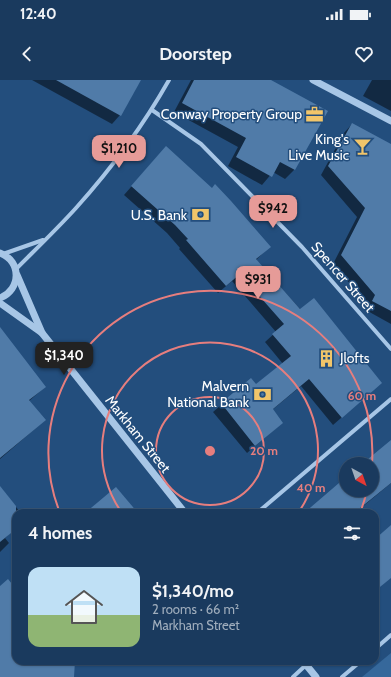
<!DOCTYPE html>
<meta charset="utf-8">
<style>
:root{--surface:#1a3a5e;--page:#274567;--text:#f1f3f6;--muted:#9fadbc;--line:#385473;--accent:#e69b98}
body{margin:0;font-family:Cabin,sans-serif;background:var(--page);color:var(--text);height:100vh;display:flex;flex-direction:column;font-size:15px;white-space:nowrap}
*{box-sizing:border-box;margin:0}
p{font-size:13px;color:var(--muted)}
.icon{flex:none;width:22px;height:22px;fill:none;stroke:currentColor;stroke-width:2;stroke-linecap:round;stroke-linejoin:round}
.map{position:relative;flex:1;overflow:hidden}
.sheet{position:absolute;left:12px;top:429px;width:367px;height:156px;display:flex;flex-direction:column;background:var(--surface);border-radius:12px;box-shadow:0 1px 3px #0004,0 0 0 1px var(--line)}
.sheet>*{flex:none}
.needle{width:26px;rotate:140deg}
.buttons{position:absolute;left:339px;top:377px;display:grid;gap:8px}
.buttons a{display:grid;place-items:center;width:40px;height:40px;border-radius:50%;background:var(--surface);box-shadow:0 1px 3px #0004,0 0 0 1px var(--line);font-size:20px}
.price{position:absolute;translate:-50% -34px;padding:0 9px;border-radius:8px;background:var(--accent);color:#111;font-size:13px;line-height:26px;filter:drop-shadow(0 1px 2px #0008)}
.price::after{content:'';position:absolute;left:50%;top:24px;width:12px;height:9px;margin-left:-6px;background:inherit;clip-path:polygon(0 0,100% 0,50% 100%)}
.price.active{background:#222;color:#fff}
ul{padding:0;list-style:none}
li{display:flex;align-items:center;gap:12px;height:100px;padding:0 16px}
li span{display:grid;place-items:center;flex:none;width:112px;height:80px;border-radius:12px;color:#555}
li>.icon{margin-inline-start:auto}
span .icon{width:48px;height:48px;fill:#fffc;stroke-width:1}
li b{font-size:17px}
h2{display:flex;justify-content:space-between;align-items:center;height:48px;padding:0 16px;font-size:17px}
.status{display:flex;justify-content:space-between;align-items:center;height:28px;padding:0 20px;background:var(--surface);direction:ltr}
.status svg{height:11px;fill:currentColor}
header{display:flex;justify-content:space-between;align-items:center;height:52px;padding:0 16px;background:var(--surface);font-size:18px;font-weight:800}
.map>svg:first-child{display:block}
.green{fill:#36689b}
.shadow{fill:#0007}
.building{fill:#507ba8}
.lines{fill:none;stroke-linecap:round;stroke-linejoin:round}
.minor{stroke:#a7c6e6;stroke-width:4}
.tertiary{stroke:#a7c6e6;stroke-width:7}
.ring{fill:none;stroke:#e67e7e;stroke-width:2}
.labels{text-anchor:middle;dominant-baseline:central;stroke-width:3;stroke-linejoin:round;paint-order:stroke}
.poi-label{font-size:14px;fill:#fff;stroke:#234e7d;text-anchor:end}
.street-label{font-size:14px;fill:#fff;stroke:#234e7d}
.centre{fill:#e67e7e;stroke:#234e7d;stroke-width:2}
.ring-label{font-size:12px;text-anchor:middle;font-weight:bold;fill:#e67e7e;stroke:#234e7d;stroke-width:3;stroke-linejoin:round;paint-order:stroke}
</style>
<div class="status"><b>12:40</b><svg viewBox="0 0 49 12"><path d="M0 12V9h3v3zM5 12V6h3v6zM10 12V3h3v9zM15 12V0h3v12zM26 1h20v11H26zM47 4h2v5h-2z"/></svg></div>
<header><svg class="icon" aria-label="back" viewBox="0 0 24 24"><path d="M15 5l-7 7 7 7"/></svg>Doorstep<svg class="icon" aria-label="heart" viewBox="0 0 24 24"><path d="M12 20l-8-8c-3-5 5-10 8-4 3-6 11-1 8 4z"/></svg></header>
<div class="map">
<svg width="391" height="597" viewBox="0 0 391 597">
<rect width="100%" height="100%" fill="#234e7d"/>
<!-- green -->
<path class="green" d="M 391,573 L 391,597 L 362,597 Z"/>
<!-- shadow -->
<g class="shadow">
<path d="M 32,0 L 140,0 L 120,35 L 112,44 Z"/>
<path d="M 191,0 L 268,0 L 326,32 L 294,90 L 285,99 L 273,92 L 262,105 L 228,86 L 238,67 L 174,32 Z"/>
<path d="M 372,0 L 391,0 L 391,31 L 363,16 Z"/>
<path d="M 352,44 L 391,65 L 391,244 L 364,229 L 367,224 L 333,184 L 357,137 L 321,95 L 344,53 Z"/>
<path d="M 158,76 L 269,167 L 256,180 L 373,310 L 333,345 L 301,306 L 272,330 L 282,343 L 247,373 L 213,332 L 251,299 L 256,305 L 283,284 L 265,262 L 276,252 L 232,201 L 218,213 L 179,169 L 180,168 L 167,153 L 124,115 Z"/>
<path d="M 0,249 L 45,307 L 29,321 L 45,340 L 0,379 Z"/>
<path d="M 391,362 L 391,403 L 355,433 L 305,433 L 346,399 L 346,410 L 372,410 L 372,384 L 364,384 Z"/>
<path d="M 5,414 L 21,433 L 16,433 L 16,448 L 5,458 L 9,463 L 0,472 L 0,418 Z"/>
</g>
<!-- building -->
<g class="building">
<path d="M 56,0 L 141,0 L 121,36 Z"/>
<path d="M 194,0 L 271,0 L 328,31 L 295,90 L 280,82 L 272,97 L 236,77 L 246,58 L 182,23 Z"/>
<path d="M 352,43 L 391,64 L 391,231 L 372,221 L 375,215 L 341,175 L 365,128 L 328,86 Z"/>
<path d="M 166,66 L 212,108 L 215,104 L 231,121 L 271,167 L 256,179 L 300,229 L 314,218 L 382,303 L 342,338 L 309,299 L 273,329 L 283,343 L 255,366 L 221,323 L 251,298 L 256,304 L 291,276 L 272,254 L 284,244 L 240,194 L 226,206 L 186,160 L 188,159 L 175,145 L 131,106 Z"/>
<path d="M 0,247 L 46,307 L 29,320 L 46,340 L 0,378 Z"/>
<path d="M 391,360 L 391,403 L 354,433 L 304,433 L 346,397 L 346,410 L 372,410 L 372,384 L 362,384 Z"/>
<path d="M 0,406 L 16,426 L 16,449 L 0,462 Z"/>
<path d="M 116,407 L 138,433 L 85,433 Z"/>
<path d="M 391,445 L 391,498 L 375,511 L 375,459 Z"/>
<path d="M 8,499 L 16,509 L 16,581 L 75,581 L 74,597 L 0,597 L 0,506 Z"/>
</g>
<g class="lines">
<!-- minor -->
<g class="minor">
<path d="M 152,30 L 201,64 L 302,167 L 391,269"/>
<path d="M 3,174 L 43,160"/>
<path d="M 16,189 C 36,169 57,149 76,128 C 111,89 143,46 169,0"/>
<path d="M 257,433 L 391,319"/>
<path d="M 375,569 L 391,555"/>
<path d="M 293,597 L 306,585"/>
<path d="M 342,597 L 361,581"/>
</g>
<!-- tertiary -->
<g class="tertiary">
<path d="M 313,0 L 391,41"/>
<path d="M 0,173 C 22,181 21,210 0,218"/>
<path d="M 17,195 L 42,253 L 185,433"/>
<path d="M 0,223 L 42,253"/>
<path d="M 303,581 L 316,597"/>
</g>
</g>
<!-- distance rings -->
<g class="ring">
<circle cx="210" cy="371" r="54"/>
<path d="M122 433A108 108 0 1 1 298 433"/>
<path d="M367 410A162 162 0 0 1 360 433M60 433A162 162 0 1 1 372 384"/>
</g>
<!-- icons -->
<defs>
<symbol id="office-bare" viewBox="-9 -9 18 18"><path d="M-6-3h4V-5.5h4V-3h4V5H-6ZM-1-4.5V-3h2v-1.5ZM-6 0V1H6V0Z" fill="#f1c56a" stroke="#234e7d" stroke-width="2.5" paint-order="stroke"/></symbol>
<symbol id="bar-bare" viewBox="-9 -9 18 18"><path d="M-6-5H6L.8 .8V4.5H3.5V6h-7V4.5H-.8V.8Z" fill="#f1c56a" stroke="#234e7d" stroke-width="2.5" paint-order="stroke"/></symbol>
<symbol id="bank-bare" viewBox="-9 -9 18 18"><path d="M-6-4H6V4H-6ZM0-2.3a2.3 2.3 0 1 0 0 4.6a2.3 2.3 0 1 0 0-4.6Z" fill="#f1c56a" stroke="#234e7d" stroke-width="2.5" paint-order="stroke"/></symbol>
<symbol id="building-bare" viewBox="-9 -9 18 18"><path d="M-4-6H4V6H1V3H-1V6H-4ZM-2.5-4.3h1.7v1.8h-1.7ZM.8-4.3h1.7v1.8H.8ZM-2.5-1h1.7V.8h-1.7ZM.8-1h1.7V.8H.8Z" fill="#f1c56a" stroke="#234e7d" stroke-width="2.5" paint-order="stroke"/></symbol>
</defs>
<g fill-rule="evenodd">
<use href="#office-bare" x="302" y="22" width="25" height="25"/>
<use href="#bar-bare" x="350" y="54" width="25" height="25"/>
<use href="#bank-bare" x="188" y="122" width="25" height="25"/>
<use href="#building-bare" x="314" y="266" width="25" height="25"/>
<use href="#bank-bare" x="250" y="302" width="25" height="25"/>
</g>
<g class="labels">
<!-- poi labels -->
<g class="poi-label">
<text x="302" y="34">Conway Property Group</text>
<text x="349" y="59">King's<tspan x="349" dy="16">Live Music</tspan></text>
<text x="187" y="135">U.S. Bank</text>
<text x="340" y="278" text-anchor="start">Jlofts</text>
<text x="249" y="306">Malvern<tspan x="249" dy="16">National Bank</tspan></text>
</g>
<!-- street labels -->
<g class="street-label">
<text transform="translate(343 197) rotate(49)">Spencer Street</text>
<text transform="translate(138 354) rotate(51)">Markham Street</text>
</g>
</g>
<circle cx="210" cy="371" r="6" class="centre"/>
<g class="ring-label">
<text x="362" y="320">60 m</text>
<text x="264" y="375">20 m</text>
<text x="311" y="412">40 m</text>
</g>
</svg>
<div class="buttons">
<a><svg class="needle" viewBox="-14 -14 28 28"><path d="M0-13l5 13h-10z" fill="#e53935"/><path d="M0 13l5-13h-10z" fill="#9fadbc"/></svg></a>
</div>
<b class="price" style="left:119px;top:89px">$1,210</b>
<b class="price" style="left:273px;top:149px">$942</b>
<b class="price" style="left:258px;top:220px">$931</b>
<b class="price active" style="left:64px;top:296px">$1,340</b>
<section class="sheet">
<h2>4 homes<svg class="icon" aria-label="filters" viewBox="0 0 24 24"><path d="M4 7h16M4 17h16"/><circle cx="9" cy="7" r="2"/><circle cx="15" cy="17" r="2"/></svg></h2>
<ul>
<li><span style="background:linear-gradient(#bfe0f5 60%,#8fb573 0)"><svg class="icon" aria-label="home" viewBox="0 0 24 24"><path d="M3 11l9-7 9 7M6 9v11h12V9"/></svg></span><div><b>$1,340/mo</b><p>2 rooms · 66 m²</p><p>Markham Street</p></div></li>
</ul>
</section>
</div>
